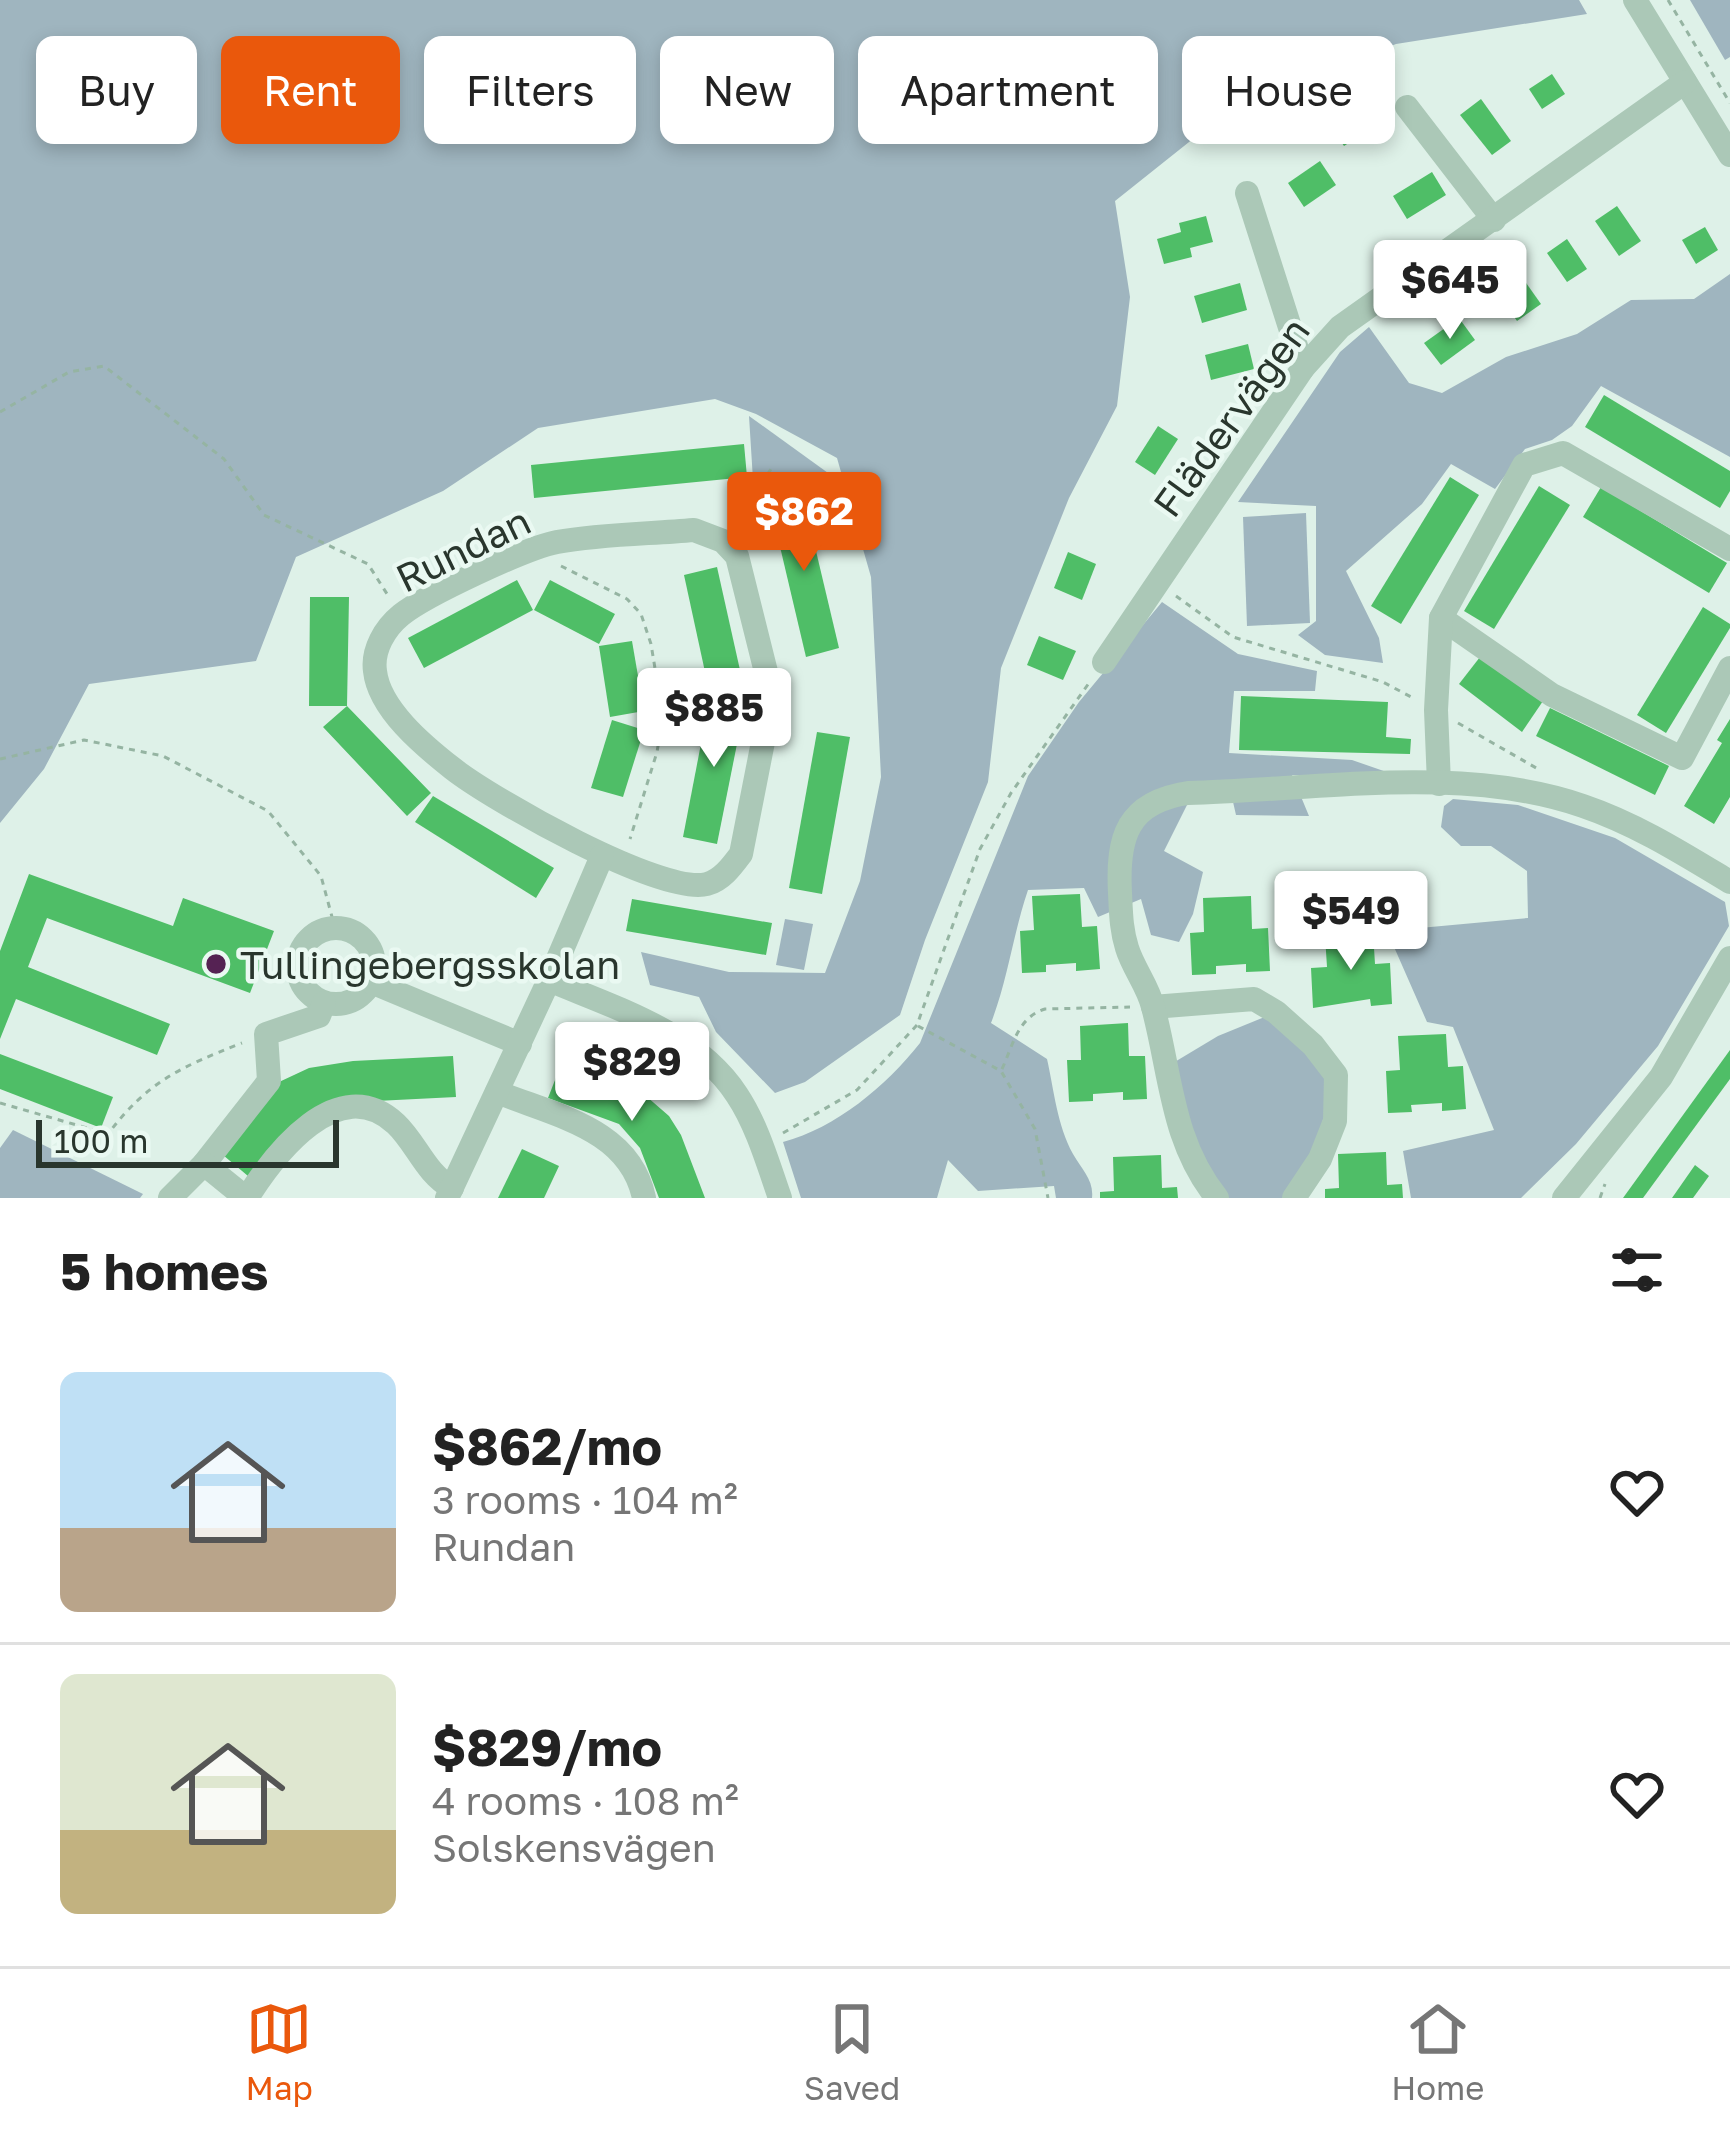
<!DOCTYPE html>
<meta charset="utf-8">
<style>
:root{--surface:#fff;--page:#f2f2f2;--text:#222;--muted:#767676;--line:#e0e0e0;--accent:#ea580c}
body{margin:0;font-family:"Golos Text",sans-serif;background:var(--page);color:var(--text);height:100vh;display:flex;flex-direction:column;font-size:45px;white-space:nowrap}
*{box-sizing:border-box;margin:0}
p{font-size:39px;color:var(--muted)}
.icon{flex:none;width:66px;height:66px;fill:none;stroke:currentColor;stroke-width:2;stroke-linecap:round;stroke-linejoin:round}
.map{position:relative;height:1198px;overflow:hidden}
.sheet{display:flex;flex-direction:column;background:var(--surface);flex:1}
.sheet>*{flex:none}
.guide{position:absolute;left:36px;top:36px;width:1659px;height:108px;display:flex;gap:24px}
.scale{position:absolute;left:36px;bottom:30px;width:303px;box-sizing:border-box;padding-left:12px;border:6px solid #29362d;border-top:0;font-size:33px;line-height:42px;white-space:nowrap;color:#29362d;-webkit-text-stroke:9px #eaf9f2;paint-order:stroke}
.price{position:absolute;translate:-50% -102px;padding:0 27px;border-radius:12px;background:#fff;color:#222;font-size:39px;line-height:78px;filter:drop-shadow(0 3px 6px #0008)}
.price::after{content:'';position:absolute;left:50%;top:72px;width:36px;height:27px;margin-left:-18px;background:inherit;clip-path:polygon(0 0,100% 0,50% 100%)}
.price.on{background:var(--accent);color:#fff}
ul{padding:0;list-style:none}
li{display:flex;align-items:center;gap:36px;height:300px;padding:0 60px}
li+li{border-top:3px solid var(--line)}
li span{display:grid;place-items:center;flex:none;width:336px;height:240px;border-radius:18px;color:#555}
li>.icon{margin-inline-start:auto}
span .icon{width:144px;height:144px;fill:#fffc;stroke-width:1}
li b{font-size:51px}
h2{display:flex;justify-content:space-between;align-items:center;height:144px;padding:0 60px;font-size:51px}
.chip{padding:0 42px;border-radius:18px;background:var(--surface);box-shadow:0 6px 18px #0003;font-size:42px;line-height:108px}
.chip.on{background:var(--accent);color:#fff}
.tabs{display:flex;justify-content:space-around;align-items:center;height:168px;border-top:3px solid var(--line);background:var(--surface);font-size:33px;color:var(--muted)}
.tabs a{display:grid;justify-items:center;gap:6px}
.tabs .on{color:var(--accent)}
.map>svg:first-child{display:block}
.green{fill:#9fb5bf}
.building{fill:#4fbe67}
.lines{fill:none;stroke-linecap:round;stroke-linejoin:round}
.path{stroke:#95b4a2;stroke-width:3;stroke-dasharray:6 6;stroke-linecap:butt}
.minor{stroke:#abc8b7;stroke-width:24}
.poi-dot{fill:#552253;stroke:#eaf9f2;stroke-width:4.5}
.labels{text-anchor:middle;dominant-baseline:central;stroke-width:9;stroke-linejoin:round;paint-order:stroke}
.street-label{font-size:39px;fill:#29362d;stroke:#eaf9f2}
.poi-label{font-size:39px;fill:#29362d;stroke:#eaf9f2;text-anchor:start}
</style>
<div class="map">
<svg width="1730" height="1198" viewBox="0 0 1730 1198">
<rect width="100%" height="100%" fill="#def1e8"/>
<!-- green -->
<g class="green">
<path d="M 0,0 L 1579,0 L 1587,14 L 1396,44 L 1233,107 L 1115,201 L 1130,297 L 1117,406 L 1069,498 L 1001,668 L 988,782 L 925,940 L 900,1015 L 805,1082 L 775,1093 L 716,1032 L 699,997 L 650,985 L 641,952 L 729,972 L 825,973 L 860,881 L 881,777 L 871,577 L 837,458 L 756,414 L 715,399 L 538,428 L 443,491 L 296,557 L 256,661 L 89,684 L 44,769 L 0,823 Z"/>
<path d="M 1690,0 L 1730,0 L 1730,57 L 1725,60 Z"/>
<path d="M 1730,274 L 1730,457 L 1601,386 L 1572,426 L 1552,440 L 1525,449 L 1495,489 L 1451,464 L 1422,504 L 1346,571 L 1379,638 L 1383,663 L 1325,655 L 1298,635 L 1316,621 L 1316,506 L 1238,502 L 1340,352 L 1369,327 L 1409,383 L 1442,393 L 1506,357 L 1577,334 L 1631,300 L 1694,299 Z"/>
<path d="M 749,416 L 835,478 L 754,496 Z"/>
<path d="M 1306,513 L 1310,623 L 1247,626 L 1243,517 Z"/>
<path d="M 1162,602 L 1238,654 L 1317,671 L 1315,691 L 1234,691 L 1229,753 L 1352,760 L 1401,777 L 1292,775 L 1309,816 L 1236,815 L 1228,780 L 1198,783 L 1164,851 L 1203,872 L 1193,914 L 1179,942 L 1151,935 L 1141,899 L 1098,917 L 1084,888 L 1028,890 C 1013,934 1008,979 991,1023 L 1047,1059 C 1054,1090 1057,1125 1073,1154 C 1082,1170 1094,1180 1092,1198 L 1056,1198 L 1054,1186 L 978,1191 L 948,1160 L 937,1198 L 801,1198 L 783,1142 C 836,1128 886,1086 920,1043 L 1028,776 L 1079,702 Z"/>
<path d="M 1453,799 L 1518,805 L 1615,838 L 1725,902 L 1729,926 L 1658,1046 L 1576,1144 L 1521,1198 L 1411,1198 L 1403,1151 L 1494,1130 L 1453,1027 L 1427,1022 L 1387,931 L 1528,918 L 1527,871 L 1491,846 L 1461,846 L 1441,827 L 1444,806 Z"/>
<path d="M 785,919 L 813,924 L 804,970 L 776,965 Z"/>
<path d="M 1267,1016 L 1306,1046 L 1332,1090 L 1311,1160 L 1283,1198 L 1227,1198 L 1183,1129 L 1168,1066 L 1218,1036 Z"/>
<path d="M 13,1130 L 143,1194 L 140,1198 L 0,1198 L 0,1148 Z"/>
</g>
<!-- building -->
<g class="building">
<path d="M 1552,74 L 1565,94 L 1542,109 L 1529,89 Z"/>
<path d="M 1372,97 L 1387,118 L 1344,146 L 1331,127 Z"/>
<path d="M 1481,99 L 1511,141 L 1492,155 L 1460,115 Z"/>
<path d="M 1320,161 L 1336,185 L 1304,207 L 1288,183 Z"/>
<path d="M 1432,172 L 1446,195 L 1407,219 L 1393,196 Z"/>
<path d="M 1617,206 L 1641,241 L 1619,256 L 1595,221 Z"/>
<path d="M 1206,216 L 1213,242 L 1190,248 L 1192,257 L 1164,264 L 1157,239 L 1181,232 L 1179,223 Z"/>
<path d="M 1705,227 L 1718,250 L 1696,264 L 1682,240 Z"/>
<path d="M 1567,239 L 1587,269 L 1567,282 L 1547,253 Z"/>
<path d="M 1519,273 L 1541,304 L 1517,321 L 1495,289 Z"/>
<path d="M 1240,283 L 1247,310 L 1202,323 L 1194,296 Z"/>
<path d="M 1459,318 L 1475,340 L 1441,365 L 1424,343 Z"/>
<path d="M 1248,344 L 1254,369 L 1211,380 L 1205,355 Z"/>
<path d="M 1604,395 L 1730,471 L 1730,491 L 1720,508 L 1585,427 Z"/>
<path d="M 1158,426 L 1178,439 L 1155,475 L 1135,462 Z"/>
<path d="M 744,444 L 747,477 L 534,498 L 531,465 Z"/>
<path d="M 1450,477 L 1479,495 L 1401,624 L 1371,606 Z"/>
<path d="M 1539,486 L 1570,505 L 1494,629 L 1464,611 Z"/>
<path d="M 1601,487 L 1727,563 L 1709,593 L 1583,517 Z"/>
<path d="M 802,492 L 839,648 L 806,657 L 769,500 Z"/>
<path d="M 1068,552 L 1096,564 L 1082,600 L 1054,588 Z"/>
<path d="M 717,567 L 744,688 L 710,695 L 684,575 Z"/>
<path d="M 517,580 L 533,610 L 424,668 L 408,638 Z"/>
<path d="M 550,580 L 615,614 L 599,644 L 534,610 Z"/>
<path d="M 310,597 L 349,597 L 347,706 L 431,793 L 407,816 L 323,727 L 347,706 L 309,706 Z"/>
<path d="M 1703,607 L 1730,624 L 1730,628 L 1666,733 L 1637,715 Z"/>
<path d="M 1039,636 L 1076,651 L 1063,680 L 1027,665 Z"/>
<path d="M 632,641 L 644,711 L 610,717 L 599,646 Z"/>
<path d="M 1480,657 L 1543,701 L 1522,732 L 1459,684 Z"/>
<path d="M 1241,696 L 1388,702 L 1386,737 L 1411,739 L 1410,754 L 1239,750 Z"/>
<path d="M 710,697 L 745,704 L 717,844 L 683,837 Z"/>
<path d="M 1550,708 L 1669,766 L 1655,795 L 1536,736 Z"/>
<path d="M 1730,719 L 1730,797 L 1714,824 L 1684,806 L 1722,743 L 1717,740 Z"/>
<path d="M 612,720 L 644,730 L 623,797 L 591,788 Z"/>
<path d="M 817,732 L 850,737 L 822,894 L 789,888 Z"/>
<path d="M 433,796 L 554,868 L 536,898 L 415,822 Z"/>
<path d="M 29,874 L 173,926 L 183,898 L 274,931 L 250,993 L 47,918 L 28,967 L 170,1024 L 157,1055 L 16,999 L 0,1039 L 0,951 Z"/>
<path d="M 1080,894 L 1082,927 L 1097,926 L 1100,969 L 1076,971 L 1076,963 L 1046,965 L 1046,972 L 1022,973 L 1020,931 L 1034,930 L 1032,896 Z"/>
<path d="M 1251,896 L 1252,929 L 1268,928 L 1270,971 L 1246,972 L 1246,964 L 1216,966 L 1216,974 L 1192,975 L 1190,933 L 1204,932 L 1203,898 Z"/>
<path d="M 632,899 L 772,923 L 766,955 L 626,931 Z"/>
<path d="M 1373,932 L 1375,964 L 1390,963 L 1392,1004 L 1371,1006 L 1370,999 L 1313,1008 L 1311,968 L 1327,967 L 1325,936 Z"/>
<path d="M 1128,1023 L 1129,1056 L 1145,1056 L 1147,1099 L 1123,1100 L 1123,1092 L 1093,1094 L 1093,1101 L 1069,1102 L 1067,1060 L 1081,1060 L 1080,1026 Z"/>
<path d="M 1446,1034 L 1448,1067 L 1463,1066 L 1466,1109 L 1442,1111 L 1442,1103 L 1411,1105 L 1412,1112 L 1388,1113 L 1386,1071 L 1400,1070 L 1398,1036 Z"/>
<path d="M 1730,1050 L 1730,1079 L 1643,1198 L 1623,1198 Z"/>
<path d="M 0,1054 L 113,1097 L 101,1128 L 0,1089 Z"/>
<path d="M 453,1056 L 456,1097 L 356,1102 L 248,1176 L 217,1150 L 279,1082 L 309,1068 L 353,1061 Z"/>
<path d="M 564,1057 L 631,1083 L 669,1116 L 681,1135 L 705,1198 L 659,1198 L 640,1148 L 619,1124 L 548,1098 Z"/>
<path d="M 522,1149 L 559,1166 L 544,1198 L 498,1198 Z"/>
<path d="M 1386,1152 L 1387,1185 L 1402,1184 L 1403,1198 L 1325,1198 L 1325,1189 L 1339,1188 L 1338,1154 Z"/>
<path d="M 1161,1155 L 1162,1188 L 1177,1187 L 1178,1198 L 1100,1198 L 1100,1192 L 1114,1191 L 1113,1157 Z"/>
<path d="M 1695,1165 L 1709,1176 L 1693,1198 L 1672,1198 Z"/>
</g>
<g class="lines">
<!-- path -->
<g class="path">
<path d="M 1668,0 L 1730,103"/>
<path d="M 0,412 L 69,372 L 104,366 L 224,459 L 264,515 L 368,564 L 389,597"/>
<path d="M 734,524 L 771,469"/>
<path d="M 561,566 L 627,599 L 641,614 L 651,644 L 663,717 L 657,752 L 630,839"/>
<path d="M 1176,596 L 1233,637 L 1383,682 L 1413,698"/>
<path d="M 1458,723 L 1538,769"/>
<path d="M 0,759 L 84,740 L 163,756 L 268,811 L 321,876 L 335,928"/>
<path d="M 918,1026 L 1001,1071 L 1035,1129 L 1048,1198"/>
<path d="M 1002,1069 C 1013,1045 1018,1017 1045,1009 L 1130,1007"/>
<path d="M 0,1103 L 108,1134 C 148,1081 181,1067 242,1043"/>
<path d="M 783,1133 L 857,1090 L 917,1025 L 980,849 L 1011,793 L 1089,683"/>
<path d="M 1600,1198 L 1605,1184"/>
</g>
<!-- minor -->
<g class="minor">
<path d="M 1635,0 L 1730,155"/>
<path d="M 1407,107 L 1494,220"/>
<path d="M 1247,193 L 1303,368"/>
<path d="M 694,530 L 723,541 L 737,556 L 772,696 L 741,854 C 732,866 722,880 707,884 C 662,896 491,799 452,768 C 424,746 379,709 375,671 C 372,650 385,628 401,615 C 426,595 526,548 557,542 C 602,534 649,534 694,530 Z"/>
<path d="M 1441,618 L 1552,695 L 1682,758 L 1730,668"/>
<path d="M 1104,662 L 1303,368 L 1340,327 L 1685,82"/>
<path d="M 1439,784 L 1436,710 L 1441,618 L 1524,465 L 1563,453 L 1730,549"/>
<circle cx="336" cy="966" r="38"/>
<path d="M 549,980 C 615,1008 696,1032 737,1095 C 757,1125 768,1164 780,1198"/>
<path d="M 371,982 L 520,1044"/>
<path d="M 1153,1007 L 1254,999 L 1276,1012 L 1313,1045 L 1336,1075 L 1335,1121 L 1320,1159 L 1294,1198"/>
<path d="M 497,1092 C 556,1116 630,1129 644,1198"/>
<path d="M 204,1164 L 269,1081 L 266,1034 L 319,1016 L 324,1003"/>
<path d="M 170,1198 L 204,1164 L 246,1198"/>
<path d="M 247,1198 C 274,1155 338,1070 396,1124 C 417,1144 425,1173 452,1188"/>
<path d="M 447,1198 L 549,980 L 602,856"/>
<path d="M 1217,1198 C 1171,1141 1171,1074 1153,1007 C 1148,986 1133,968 1127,948 C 1121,929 1121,912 1120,893 C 1117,837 1127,802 1188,793 C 1314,790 1463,764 1583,806 C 1636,824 1682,853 1730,882"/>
<path d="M 1564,1198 L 1661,1077 L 1730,958"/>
</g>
</g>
<!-- markers -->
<circle class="poi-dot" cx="216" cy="964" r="12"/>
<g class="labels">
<!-- street labels -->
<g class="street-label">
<text transform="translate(1231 417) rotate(-54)">Flädervägen</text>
<text transform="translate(463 549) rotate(-26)">Rundan</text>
</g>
<!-- poi labels -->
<g class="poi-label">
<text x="240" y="964">Tullingebergsskolan</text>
</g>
</g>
</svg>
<div class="scale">100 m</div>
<b class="price" style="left:1450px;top:342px">$645</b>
<b class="price on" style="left:804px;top:574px">$862</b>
<b class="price" style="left:714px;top:770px">$885</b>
<b class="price" style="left:1351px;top:973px">$549</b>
<b class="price" style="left:632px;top:1124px">$829</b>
<div class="guide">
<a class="chip">Buy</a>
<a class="chip on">Rent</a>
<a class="chip">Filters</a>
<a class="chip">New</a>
<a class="chip">Apartment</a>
<a class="chip">House</a>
</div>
</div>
<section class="sheet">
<h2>5 homes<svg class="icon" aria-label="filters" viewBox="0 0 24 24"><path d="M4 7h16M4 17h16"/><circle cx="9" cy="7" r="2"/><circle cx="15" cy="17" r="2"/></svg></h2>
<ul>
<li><span style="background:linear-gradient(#bfe0f5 65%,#b9a48a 0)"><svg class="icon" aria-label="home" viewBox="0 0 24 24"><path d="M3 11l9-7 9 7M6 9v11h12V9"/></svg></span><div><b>$862/mo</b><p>3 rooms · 104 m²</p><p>Rundan</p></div><svg class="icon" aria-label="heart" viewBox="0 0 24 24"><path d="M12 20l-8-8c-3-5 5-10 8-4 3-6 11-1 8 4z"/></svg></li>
<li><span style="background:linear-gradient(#dfe7d0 65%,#c2b280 0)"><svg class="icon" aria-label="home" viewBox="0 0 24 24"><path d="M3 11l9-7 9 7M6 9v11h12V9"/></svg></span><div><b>$829/mo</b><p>4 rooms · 108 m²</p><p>Solskensvägen</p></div><svg class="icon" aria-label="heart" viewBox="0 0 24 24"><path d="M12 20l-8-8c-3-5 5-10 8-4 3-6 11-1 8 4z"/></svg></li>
</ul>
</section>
<nav class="tabs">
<a class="on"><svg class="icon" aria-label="map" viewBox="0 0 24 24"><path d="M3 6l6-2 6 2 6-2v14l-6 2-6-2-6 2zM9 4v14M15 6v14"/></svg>Map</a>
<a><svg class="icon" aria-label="saved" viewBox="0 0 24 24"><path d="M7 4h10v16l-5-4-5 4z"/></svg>Saved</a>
<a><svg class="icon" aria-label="home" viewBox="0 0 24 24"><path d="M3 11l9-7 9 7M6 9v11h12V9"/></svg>Home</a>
</nav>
